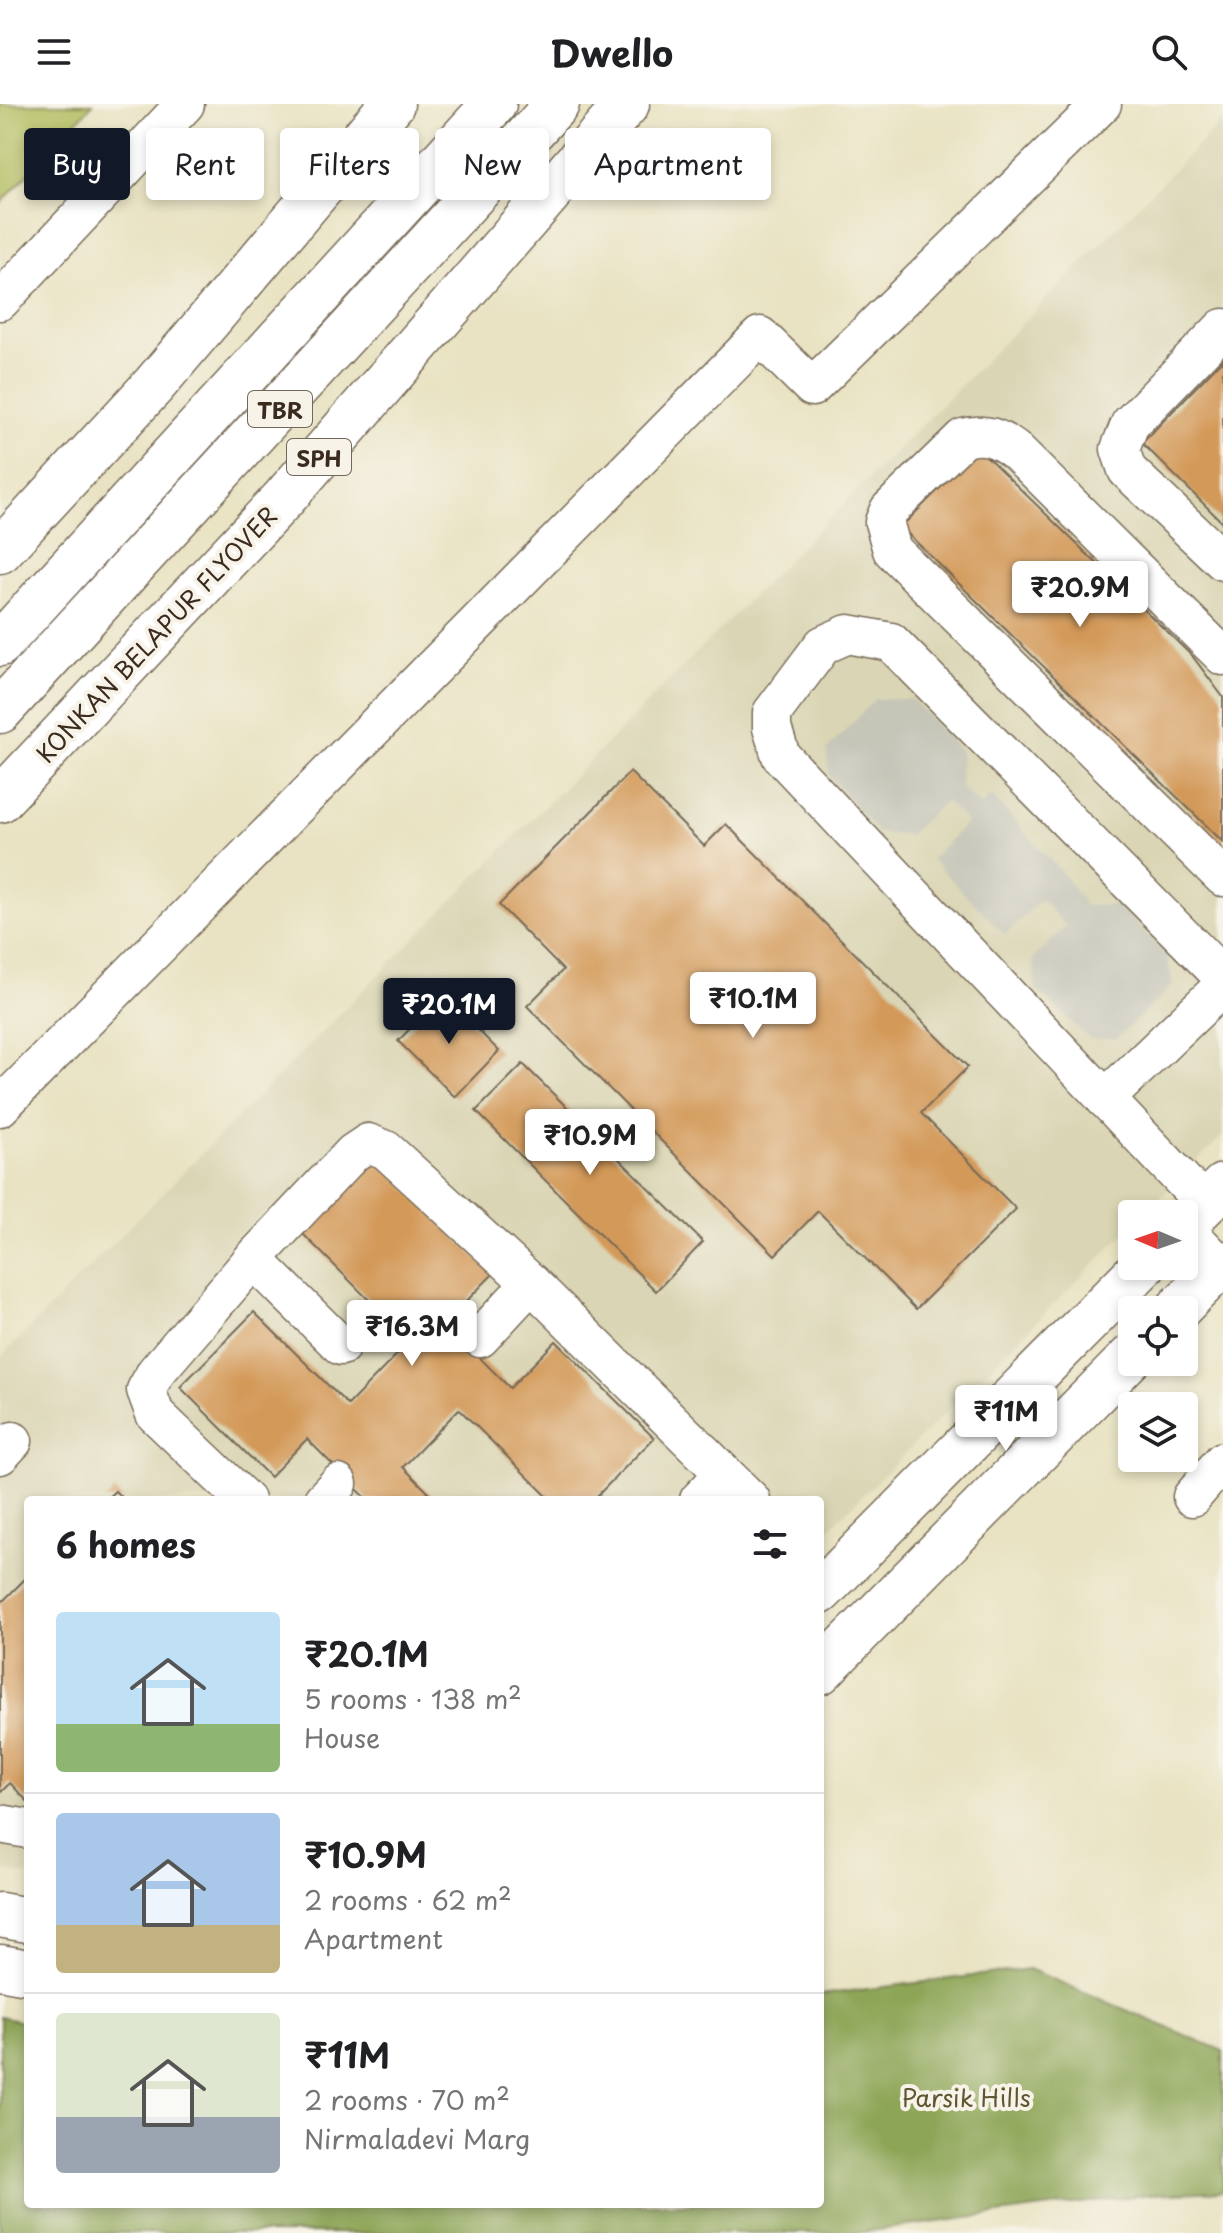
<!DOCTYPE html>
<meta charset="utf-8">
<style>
:root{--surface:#fff;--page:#f2f2f2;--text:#202124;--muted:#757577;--line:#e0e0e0;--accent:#111827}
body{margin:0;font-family:"Playpen Sans",sans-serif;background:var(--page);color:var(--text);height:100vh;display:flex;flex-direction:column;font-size:30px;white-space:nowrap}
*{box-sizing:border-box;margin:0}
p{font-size:26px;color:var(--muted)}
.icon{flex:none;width:44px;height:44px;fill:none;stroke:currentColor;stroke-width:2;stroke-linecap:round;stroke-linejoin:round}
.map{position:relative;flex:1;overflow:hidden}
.sheet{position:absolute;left:24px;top:1392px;width:800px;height:712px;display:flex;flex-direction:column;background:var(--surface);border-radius:8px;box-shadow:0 4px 12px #0003}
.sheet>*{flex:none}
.banner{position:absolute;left:24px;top:24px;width:800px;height:72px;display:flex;gap:16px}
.needle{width:52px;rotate:272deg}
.tools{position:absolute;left:1118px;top:1096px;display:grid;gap:16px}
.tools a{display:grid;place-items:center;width:80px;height:80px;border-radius:8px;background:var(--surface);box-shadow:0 4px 12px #0003;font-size:40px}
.price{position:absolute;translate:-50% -68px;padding:0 18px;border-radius:8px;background:#fff;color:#222;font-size:26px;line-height:52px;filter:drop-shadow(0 2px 4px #0008)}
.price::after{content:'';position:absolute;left:50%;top:48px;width:24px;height:18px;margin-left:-12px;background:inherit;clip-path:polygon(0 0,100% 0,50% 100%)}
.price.selected{background:var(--accent);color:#fff}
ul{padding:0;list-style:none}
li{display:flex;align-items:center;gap:24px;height:200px;padding:0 32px}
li+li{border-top:2px solid var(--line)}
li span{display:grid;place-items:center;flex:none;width:224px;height:160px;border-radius:8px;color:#555}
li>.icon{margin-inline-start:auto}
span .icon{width:96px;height:96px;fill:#fffc;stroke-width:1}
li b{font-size:34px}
h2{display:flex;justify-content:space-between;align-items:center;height:96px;padding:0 32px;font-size:34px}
.pill{padding:0 28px;border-radius:8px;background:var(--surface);box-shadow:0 4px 12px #0003;font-size:28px;line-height:72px}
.pill.selected{background:var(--accent);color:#fff}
header{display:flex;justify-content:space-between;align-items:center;height:104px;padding:0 32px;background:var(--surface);font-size:36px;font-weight:700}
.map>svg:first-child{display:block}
.built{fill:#dad5b4}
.industrial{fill:#c5c5b8}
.green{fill:#b2be60;stroke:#76743f;stroke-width:2}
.forest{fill:#8da556;stroke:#64683a;stroke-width:2}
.building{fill:#d39958}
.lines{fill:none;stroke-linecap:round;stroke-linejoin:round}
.minor-casing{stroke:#786b58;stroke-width:41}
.major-casing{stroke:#786b58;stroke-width:47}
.highway-casing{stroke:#786b58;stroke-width:47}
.minor{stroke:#fff;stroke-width:38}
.major{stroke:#fff;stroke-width:44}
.highway{stroke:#fff;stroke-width:44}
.labels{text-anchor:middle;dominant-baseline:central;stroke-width:8;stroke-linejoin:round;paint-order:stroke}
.shield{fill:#f7f3e8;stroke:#73665b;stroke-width:2}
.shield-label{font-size:22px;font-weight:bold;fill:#3b2a1e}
.street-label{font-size:24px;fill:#3b2a1e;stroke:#f7f3e8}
.park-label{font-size:24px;fill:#5f5632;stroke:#f7f3e8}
</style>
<header><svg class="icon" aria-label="menu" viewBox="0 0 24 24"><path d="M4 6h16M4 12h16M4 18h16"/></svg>Dwello<svg class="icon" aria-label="search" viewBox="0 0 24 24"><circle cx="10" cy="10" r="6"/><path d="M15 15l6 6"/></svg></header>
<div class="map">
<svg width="1223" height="2129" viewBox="0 0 1223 2129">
<rect width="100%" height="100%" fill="#f7f3e8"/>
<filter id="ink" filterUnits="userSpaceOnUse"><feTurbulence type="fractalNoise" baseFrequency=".0125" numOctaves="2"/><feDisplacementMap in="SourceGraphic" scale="16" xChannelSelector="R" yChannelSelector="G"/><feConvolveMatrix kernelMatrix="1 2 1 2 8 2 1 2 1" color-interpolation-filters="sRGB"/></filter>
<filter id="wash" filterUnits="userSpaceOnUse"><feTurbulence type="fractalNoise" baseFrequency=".006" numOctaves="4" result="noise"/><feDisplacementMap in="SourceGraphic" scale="32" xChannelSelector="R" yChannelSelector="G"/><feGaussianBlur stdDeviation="1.8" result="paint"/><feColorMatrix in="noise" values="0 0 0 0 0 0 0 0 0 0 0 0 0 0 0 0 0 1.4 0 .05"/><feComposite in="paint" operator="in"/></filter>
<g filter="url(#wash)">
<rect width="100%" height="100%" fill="#e9e3c3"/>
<!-- built -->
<path class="built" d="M 1223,16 L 1223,1031 L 1144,1110 L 1132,1110 L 1132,1122 L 820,1434 L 820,1396 L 28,1396 L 28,1771 L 0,1766 L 0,1254 Z"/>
<!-- industrial -->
<path class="industrial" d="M 875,595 L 912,595 L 961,647 L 960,682 L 981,702 L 991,691 L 1063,770 L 1086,802 L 1119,801 L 1167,852 L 1173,881 L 1116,935 L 1090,935 L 1036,885 L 1033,855 L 1066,822 L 1041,795 L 1005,831 L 931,755 L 967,718 L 945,697 L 909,731 L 878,729 L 829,672 L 827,646 Z"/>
<!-- green -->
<path class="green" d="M 0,0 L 93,0 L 0,100 Z"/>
<!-- forest -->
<path class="forest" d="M 1029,1865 L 1223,1947 L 1223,2087 L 1150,2090 L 854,2129 L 0,2129 L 0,1913 L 28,1919 L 28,2100 L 820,2100 L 820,1891 Z"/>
<g id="blocks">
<!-- building -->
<g class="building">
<path d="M 1223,255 L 1223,419 L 1142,339 Z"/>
<path d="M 979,345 L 1193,553 L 1223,593 L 1223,738 L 901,423 Z"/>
<path d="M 630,668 L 704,742 L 726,720 L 968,963 L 921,1009 L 1016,1105 L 916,1205 L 818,1107 L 775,1151 L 527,902 L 563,866 L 499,801 Z"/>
<path d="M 443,891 L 499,947 L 455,993 L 398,937 Z"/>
<path d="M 523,960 L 703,1138 L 656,1187 L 476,1007 Z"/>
<path d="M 373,1051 L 493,1170 L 445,1219 L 510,1284 L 556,1237 L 654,1334 L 593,1396 L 551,1396 L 459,1305 L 403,1363 L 436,1396 L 368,1396 L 307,1335 L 270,1373 L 180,1283 L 254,1208 L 348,1301 L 410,1237 L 299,1126 Z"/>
<path d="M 115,1387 L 124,1396 L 105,1396 Z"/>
<path d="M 28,1472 L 28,1698 L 10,1679 L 0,1689 L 0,1500 Z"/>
</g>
</g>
</g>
<g filter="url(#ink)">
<use href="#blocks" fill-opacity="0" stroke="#786b58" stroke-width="2"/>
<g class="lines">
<defs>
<g id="minor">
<path d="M 0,197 L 185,0"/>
<path d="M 1223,224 L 1130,320 L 1120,345 L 1127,366 L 1223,457"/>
<path d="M 1223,552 L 1017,348 C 999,334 986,328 963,334 L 889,406 L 884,418 L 892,446 L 1223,773"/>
<path d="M 1105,995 L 1223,882"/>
<path d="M 0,1003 L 760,232 L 812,283 L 1102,0"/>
<path d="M 1205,1100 L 781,652 L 772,624 L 772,609 L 823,541 L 848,530 L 891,538 L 1223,873"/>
<path d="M 1184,1124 L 1223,1164"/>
<path d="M 253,1155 L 341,1242"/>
<path d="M 480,1234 L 531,1179"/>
<path d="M 0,1351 L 13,1337"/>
<path d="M 1192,1393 L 1223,1357"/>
<path d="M 245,1396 L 155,1310 L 146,1286 L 156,1268 L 253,1155 L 353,1049 L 368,1039 L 386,1046 L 531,1179 L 751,1396"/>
<path d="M 323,1396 L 338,1380"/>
<path d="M 699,1396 L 724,1370"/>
<path d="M 0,1720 L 28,1725"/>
</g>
<g id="major">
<path d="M 1184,1121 L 1223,1082"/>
<path d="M 1177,1206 L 1223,1159"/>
<path d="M 820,1488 L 1143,1162"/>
<path d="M 820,1568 L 1132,1252"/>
<path d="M 0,1811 L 28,1816"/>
<path d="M 0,1863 L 28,1868"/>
</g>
<g id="highway">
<path d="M 0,447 L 154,281 L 392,0"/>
<path d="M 0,540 L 494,0"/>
<path d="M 0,607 L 557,0"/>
<path d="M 0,696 L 284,394 L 627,0"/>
</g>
</defs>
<!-- minor casing -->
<use href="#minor" class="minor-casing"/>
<!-- major casing -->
<use href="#major" class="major-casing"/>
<!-- highway casing -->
<use href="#highway" class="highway-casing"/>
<!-- minor -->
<use href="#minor" class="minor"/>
<!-- major -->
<use href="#major" class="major"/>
<!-- highway -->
<use href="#highway" class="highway"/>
</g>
</g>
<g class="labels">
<!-- shield labels -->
<g class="shield">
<rect x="248" y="287" width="64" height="36" rx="6"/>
<rect x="287" y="335" width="64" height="36" rx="6"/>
</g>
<g class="shield-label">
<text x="280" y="305">TBR</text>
<text x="319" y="353">SPH</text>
</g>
<!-- street labels -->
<g class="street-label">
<text transform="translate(156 530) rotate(-47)">KONKAN BELAPUR FLYOVER</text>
</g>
<!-- park labels -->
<g class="park-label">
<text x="966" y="1993">Parsik Hills</text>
</g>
</g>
</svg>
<div class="tools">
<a><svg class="needle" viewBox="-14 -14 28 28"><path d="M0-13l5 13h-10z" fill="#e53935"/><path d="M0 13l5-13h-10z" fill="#757577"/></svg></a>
<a><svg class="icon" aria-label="locate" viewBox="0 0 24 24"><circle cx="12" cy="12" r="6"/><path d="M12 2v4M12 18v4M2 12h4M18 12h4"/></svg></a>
<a><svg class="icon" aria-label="layers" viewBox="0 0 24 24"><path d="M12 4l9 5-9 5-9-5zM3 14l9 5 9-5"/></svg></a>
</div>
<b class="price" style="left:1080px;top:525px">₹20.9M</b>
<b class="price" style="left:753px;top:936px">₹10.1M</b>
<b class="price selected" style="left:449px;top:942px">₹20.1M</b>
<b class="price" style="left:590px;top:1073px">₹10.9M</b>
<b class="price" style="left:412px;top:1264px">₹16.3M</b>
<b class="price" style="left:1006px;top:1349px">₹11M</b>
<div class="banner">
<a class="pill selected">Buy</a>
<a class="pill">Rent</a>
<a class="pill">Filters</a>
<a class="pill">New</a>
<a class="pill">Apartment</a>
</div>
<section class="sheet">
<h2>6 homes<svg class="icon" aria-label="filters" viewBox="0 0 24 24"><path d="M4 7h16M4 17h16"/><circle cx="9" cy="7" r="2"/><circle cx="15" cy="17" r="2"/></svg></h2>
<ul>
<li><span style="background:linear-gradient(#bfe0f5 70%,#8fb573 0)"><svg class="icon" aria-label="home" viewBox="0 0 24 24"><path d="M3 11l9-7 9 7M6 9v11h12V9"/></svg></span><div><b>₹20.1M</b><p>5 rooms · 138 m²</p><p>House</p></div></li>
<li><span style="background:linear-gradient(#a9c7e8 70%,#c2b280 0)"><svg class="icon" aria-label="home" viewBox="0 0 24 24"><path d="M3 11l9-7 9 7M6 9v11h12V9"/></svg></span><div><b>₹10.9M</b><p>2 rooms · 62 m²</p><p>Apartment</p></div></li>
<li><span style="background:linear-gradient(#dfe7d0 65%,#9aa5b1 0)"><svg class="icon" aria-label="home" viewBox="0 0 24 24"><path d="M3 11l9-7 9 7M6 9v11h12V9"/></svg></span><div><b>₹11M</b><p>2 rooms · 70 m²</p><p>Nirmaladevi Marg</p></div></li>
</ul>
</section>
</div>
